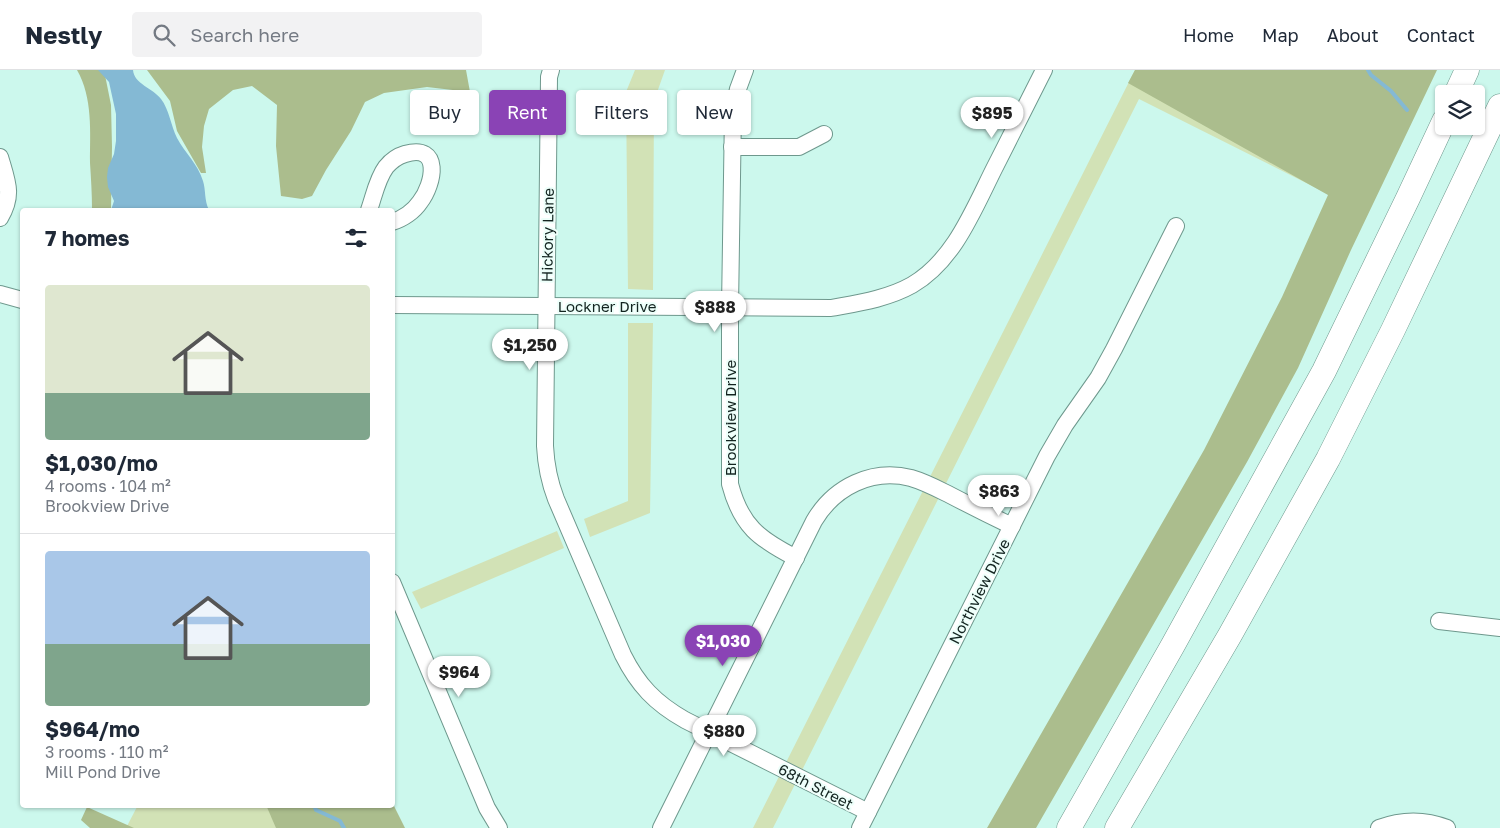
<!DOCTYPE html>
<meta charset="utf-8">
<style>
:root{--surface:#fff;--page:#f2f2f3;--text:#1f2937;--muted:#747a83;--line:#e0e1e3;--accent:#8a43b5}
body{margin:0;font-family:"Golos Text",sans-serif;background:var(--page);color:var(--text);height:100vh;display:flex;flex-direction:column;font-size:19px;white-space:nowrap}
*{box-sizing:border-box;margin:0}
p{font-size:16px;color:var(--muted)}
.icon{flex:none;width:28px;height:28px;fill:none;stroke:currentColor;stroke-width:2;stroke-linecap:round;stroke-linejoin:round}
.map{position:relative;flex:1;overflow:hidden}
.sheet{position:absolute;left:20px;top:138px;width:375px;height:600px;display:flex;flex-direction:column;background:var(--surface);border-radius:5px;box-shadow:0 1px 4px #0004}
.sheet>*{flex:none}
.top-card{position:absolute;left:410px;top:20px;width:475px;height:45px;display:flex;gap:10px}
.buttons{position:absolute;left:1435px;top:15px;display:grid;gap:10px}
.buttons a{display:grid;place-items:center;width:50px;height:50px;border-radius:5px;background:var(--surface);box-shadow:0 1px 4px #0004;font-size:25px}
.price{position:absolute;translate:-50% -42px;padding:0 11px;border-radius:18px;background:#fff;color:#222;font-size:16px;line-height:32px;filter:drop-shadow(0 1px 2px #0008)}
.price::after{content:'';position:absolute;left:50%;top:30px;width:15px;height:11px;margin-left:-8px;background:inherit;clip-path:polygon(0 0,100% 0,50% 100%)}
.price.selected{background:var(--accent);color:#fff}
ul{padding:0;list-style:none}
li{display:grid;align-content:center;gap:10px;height:265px;padding:0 25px}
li+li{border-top:1px solid var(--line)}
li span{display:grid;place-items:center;height:155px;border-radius:5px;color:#555}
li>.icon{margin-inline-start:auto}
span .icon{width:90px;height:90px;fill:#fffc;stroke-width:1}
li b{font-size:21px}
h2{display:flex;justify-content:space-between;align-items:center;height:60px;padding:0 25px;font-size:21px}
.chip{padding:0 18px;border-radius:5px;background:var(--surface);box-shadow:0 1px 4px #0004;font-size:18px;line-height:45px}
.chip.selected{background:var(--accent);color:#fff}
header{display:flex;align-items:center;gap:30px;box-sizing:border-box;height:70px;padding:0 25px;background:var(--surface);border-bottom:1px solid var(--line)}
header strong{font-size:24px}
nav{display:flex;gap:28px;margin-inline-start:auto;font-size:18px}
.search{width:350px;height:45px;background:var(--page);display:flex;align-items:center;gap:12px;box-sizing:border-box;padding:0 18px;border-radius:5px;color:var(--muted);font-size:19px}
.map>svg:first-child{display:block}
.green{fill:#d2e2b6}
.forest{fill:#abbd8d}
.water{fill:#84b9d4}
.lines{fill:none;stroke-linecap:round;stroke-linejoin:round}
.stream{stroke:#84b9d4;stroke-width:4}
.minor-casing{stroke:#6e988d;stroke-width:18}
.highway-casing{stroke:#6e988d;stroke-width:25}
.minor{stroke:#fff;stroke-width:16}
.highway{stroke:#fff;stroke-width:24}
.labels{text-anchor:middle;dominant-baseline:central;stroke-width:4;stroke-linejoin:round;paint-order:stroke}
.street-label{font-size:15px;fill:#132420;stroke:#edfffa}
</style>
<header>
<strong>Nestly</strong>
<div class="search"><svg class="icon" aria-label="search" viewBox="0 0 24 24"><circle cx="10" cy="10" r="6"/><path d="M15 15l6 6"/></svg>Search here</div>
<nav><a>Home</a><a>Map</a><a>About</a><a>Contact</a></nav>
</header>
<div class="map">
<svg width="1500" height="758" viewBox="0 0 1500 758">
<rect width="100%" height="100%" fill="#ccf8ed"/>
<!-- green -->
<g class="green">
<path d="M 635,0 L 665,0 L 654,31 L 653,220 L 628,219 L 626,22 Z"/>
<path d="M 1135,0 L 1328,124 L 1139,29 L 773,758 L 753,758 Z"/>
<path d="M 628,253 L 653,253 L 650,443 L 590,467 L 584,449 L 628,431 Z"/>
<path d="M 557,461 L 564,478 L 421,539 L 412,522 Z"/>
<path d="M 138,735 L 388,735 L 399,758 L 126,758 Z"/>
</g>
<!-- forest -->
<g class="forest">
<path d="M 77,0 L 104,0 L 111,35 L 112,77 L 111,140 L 92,140 C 92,124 91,108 90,93 C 90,62 93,28 77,0 Z"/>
<path d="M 147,0 L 466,0 L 470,22 L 427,17 L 384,23 L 365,32 L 351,61 L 326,100 L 312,126 L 302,129 L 281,126 L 276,76 L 277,35 L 252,16 L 233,20 L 209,39 L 204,56 L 202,77 L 206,103 L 201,103 L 177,61 L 170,31 Z"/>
<path d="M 1135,0 L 1437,0 L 1351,180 L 1298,298 L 1247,392 L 1036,758 L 987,758 L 1204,380 L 1282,227 L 1328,125 L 1128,13 Z"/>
<path d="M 393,734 L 405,758 L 276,758 L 266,735 Z"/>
<path d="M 87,737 L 134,758 L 90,758 L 81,750 Z"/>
</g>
<!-- water -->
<path class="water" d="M 98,0 L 133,0 C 134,14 153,18 161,29 C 169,39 171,56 177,68 C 185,83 198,94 203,111 C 206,120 204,130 209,140 L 111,140 L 114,131 L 108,117 L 107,107 L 108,98 L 114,84 L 116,71 L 116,44 L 109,12 Z"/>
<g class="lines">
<!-- stream -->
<g class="stream">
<path d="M 1368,0 L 1371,5 L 1391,21 L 1407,40"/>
<path d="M 314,735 L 316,740 L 340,751 L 344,758"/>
</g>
<defs>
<g id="minor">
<path d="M 551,0 L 549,7 L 545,376 C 546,395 549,411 556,429 L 623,585 C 638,615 655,633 685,650 L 868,742"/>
<path d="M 745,0 L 738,19 L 733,42 L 730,237 L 730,414 C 741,456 759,469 796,488"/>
<path d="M 732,77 L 799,77 L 824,64"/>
<path d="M 0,87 C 7,111 14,125 0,148"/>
<path d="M 369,140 C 374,126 377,109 386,97 C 391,91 398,86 405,84 C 442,73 434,114 420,132 C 414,141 403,149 392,152"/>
<path d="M 0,224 L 22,230"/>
<path d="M 392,235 L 831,238 C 858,233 887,229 912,215 C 955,190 974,138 996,95 C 1012,63 1028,32 1044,0"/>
<path d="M 392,512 L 487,738 L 499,758"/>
<path d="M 1439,551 L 1500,558"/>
<path d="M 661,758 L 814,451 C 834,417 872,398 911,408 C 925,412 938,419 950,425 C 971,436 991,446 1012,456"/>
<path d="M 860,758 L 1047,386 L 1065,355 L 1098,308 L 1114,279 L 1176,156"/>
<path d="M 1379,758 C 1403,749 1424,749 1447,758"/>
</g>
<g id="highway">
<path d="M 1456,24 L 1467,0"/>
<path d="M 1069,758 L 1173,575 L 1324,301 L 1408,128 L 1444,51"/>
<path d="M 1117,758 L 1230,565 L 1328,389 L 1393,260 L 1500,36"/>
</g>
</defs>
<!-- minor casing -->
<use href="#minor" class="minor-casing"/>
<!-- highway casing -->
<use href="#highway" class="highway-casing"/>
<!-- minor -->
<use href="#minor" class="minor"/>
<!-- highway -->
<use href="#highway" class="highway"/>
</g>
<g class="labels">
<!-- street labels -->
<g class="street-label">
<text transform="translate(547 165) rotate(-89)">Hickory Lane</text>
<text x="607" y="236">Lockner Drive</text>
<text transform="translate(730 348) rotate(-90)">Brookview Drive</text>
<text transform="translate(979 521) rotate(-63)">Northview Drive</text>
<text transform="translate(816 716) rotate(27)">68th Street</text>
</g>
</g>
</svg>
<div class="buttons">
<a><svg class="icon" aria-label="layers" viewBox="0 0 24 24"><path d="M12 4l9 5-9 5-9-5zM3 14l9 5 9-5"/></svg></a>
</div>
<b class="price" style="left:992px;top:69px">$895</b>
<b class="price" style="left:715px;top:263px">$888</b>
<b class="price" style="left:530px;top:301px">$1,250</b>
<b class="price" style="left:999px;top:447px">$863</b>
<b class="price selected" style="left:723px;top:597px">$1,030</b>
<b class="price" style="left:459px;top:628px">$964</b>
<b class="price" style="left:724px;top:687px">$880</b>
<div class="top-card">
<a class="chip">Buy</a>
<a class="chip selected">Rent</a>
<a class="chip">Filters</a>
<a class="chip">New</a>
</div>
<section class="sheet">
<h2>7 homes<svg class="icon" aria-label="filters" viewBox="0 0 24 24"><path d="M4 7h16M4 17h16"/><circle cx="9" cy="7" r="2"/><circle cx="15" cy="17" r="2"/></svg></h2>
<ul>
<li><span style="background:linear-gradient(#dfe7d0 70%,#7fa58c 0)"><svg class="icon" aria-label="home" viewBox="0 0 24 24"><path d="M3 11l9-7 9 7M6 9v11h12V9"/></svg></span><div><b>$1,030/mo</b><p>4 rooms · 104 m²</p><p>Brookview Drive</p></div></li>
<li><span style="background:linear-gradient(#a9c7e8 60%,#7fa58c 0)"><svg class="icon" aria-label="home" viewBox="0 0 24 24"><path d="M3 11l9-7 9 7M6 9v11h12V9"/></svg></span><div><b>$964/mo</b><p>3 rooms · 110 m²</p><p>Mill Pond Drive</p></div></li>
</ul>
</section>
</div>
